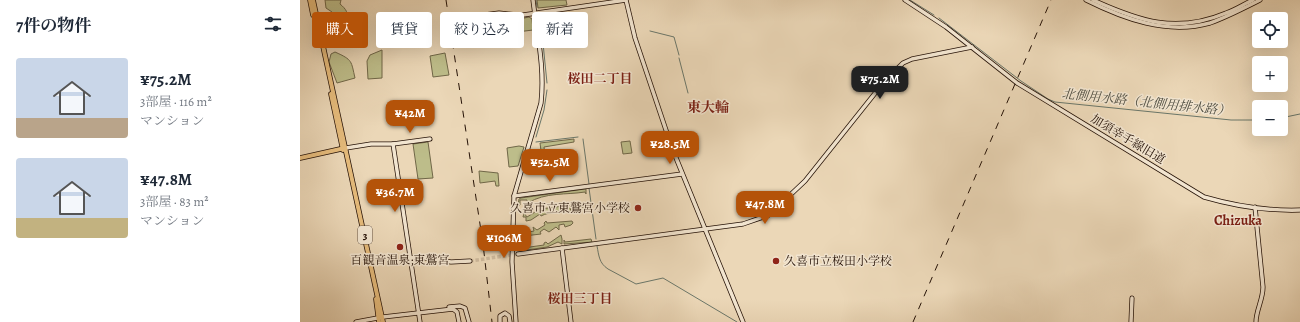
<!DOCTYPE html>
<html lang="ja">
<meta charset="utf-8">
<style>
:root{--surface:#fff;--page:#f6f6f7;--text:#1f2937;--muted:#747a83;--accent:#b45309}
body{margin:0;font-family:Alegreya,"Noto Serif JP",serif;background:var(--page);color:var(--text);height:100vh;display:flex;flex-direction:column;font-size:15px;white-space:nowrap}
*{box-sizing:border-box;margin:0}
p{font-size:13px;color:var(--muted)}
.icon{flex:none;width:22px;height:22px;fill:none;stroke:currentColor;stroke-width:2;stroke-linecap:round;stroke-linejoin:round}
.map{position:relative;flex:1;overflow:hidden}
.drawer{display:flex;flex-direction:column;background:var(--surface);width:300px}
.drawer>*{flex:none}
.hud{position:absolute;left:12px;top:12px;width:380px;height:36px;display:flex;gap:8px}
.controls{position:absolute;left:952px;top:12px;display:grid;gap:8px}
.controls a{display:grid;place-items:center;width:36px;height:36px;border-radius:4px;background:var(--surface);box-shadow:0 4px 16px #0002;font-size:20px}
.price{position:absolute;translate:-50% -34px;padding:0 9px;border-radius:8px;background:var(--accent);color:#fff;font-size:13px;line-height:26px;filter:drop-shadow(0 1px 2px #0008)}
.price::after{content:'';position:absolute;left:50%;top:24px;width:12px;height:9px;margin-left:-6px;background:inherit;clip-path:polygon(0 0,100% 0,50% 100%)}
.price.selected{background:#222;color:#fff}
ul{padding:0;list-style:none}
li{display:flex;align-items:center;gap:12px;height:100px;padding:0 16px}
li span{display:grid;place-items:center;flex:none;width:112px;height:80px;border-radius:4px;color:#555}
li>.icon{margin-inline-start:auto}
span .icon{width:48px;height:48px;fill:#fffc;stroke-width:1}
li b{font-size:17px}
h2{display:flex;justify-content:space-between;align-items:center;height:48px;padding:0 16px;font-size:17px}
.tag{padding:0 14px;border-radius:4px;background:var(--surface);box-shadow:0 4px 16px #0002;font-size:14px;line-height:36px}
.tag.selected{background:var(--accent);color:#fff}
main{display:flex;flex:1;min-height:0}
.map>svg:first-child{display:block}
.green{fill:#bdbd8a;stroke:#706748}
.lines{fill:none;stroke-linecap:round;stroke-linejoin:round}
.stream{stroke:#6a7669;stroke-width:1}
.secondary-tunnel{stroke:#cdb99c;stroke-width:3.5;stroke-dasharray:3.5 2;stroke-linecap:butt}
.secondary-casing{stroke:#241106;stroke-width:5}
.primary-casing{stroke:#241106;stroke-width:5.5}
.secondary{stroke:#f2e5d0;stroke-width:3.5}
.primary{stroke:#e6bc7c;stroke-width:4}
.rail{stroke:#241106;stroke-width:1;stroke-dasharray:7 7;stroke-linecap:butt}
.poi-dot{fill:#8f2418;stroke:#f2e5d0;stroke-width:1.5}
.labels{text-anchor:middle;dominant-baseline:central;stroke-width:3;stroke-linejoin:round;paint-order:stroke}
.shield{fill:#f2e5d0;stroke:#625143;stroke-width:1}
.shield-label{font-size:11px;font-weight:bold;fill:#241106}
.street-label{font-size:12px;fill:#241106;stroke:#f2e5d0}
.poi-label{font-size:12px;fill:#241106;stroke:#f2e5d0;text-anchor:end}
.neighbourhood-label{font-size:13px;font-weight:bold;fill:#7a1f14;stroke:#f2e5d0}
.water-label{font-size:13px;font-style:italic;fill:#4d4c40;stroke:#f2e5d0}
.quarter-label{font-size:14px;font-weight:bold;fill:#7a1f14;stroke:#f2e5d0}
</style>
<main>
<section class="drawer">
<h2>7件の物件<svg class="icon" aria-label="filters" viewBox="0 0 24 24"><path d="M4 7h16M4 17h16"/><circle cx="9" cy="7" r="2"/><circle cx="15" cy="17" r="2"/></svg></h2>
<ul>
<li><span style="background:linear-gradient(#c9d6e8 75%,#b9a48a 0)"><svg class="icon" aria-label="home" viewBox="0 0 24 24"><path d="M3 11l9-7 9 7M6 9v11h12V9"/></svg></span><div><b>¥75.2M</b><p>3部屋 · 116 m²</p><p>マンション</p></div></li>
<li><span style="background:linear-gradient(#c9d6e8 75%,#c2b280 0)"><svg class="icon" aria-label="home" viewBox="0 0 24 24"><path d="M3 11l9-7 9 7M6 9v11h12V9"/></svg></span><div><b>¥47.8M</b><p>3部屋 · 83 m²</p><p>マンション</p></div></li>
</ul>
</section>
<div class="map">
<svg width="1000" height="322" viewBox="0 0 1000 322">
<rect width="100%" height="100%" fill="#ebd7b7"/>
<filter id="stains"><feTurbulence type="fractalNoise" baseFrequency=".005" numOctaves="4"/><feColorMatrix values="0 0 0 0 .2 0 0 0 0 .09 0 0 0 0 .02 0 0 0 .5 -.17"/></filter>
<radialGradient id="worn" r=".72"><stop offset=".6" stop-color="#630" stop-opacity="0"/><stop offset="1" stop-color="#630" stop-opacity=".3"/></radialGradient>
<!-- green -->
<g class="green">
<path d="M 25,0 L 41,0 L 40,4 C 46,9 49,13 46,20 L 39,20 L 32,12 L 26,8 Z"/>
<path d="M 237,0 L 266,0 L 267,5 L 238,8 Z"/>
<path d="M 229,17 L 232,19 L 233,30 L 217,32 L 215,20 Z"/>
<path d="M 82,50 L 82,78 L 68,79 L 67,61 L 70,55 Z"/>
<path d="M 35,52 C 53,60 51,61 55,78 L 37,83 L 29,62 L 31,54 Z"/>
<path d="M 145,53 L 149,75 L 133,77 L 130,56 Z"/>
<path d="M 274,139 L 274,142 L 244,147 L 246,165 L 243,166 L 240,143 Z"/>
<path d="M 330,141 L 332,153 L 323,154 L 321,142 Z"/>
<path d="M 128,142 L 133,178 L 118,179 L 113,144 Z"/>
<path d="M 219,146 L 224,147 L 218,166 L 209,167 L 207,148 Z"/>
<path d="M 179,171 L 198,173 L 199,186 L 196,186 L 195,181 L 180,183 Z"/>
<path d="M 285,189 L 286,189 L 286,194 L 285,192 C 267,195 245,192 228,203 L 227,200 L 220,200 L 220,205 L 218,205 L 219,199 L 221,198 Z"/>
<path d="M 287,203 L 287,207 L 270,208 L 271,211 C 261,213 250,211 241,216 L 240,214 L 231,220 L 226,221 L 226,217 L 223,217 L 224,213 L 227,217 L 240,209 Z"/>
<path d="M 246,221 L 247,223 L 272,221 L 273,223 L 271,225 L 265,227 L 264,224 L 259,225 L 259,230 L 256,227 L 249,232 L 244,229 L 240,232 L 241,234 L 224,236 L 224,233 L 234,231 L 233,227 L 237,230 L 245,225 L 244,223 Z"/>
<path d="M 261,235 L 262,239 L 262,244 L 258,242 L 247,247 L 220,251 L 220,248 L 216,249 L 216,242 L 221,241 L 223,248 L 244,245 L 244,243 L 246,242 L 248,244 Z"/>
<path d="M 291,239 L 292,242 L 264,244 L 264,240 L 265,242 Z"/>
</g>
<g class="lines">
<!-- stream -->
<g class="stream">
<path d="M 236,0 L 237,7"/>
<path d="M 610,0 L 634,15"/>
<path d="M 240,18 L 242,28"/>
<path d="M 639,18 L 721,81 L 748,99 L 755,102 L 931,120 L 959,120"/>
<path d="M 350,31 L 374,37 L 379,55"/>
<path d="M 242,33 L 247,83"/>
<path d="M 379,58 L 388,93"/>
<path d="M 981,118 L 1000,114"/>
<path d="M 236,137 L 244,110 L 247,90"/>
<path d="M 283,139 L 289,184"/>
<path d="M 236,142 L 278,137"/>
<path d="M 289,188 L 296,239"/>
<path d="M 297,246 C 299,256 299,263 308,269 L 336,284 L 363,278 L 437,322"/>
</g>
<!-- secondary-tunnel -->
<path class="secondary-tunnel" d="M 170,261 L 218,254"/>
<defs>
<g id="secondary">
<path d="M 605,0 L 646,27 L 717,83 L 904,197 C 935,206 968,211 1000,210"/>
<path d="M 786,0 C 824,19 867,35 910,23 C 927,17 944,8 960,0"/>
<path d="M 793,0 C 839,21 876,34 926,13 C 935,10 944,4 953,0"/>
<path d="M 154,19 L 199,13 L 218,15"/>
<path d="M 155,27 L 200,22 L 223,15 L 326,0 L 335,38 L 372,148 L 443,322"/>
<path d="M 93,144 L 130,139"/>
<path d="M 46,148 L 71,144 L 93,144 L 120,322"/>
<path d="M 214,196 L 382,174"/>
<path d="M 955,207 L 963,287 C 963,300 956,310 956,322"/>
<path d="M 262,248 L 271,322"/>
<path d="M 218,254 L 443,224 L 469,215 L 505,181 L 584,82 L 603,63 L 612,59 L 672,47"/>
<path d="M 110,258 L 119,257 L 151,262 L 170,261"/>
<path d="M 149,307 L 160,306 L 165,308 L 169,322"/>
<path d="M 56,322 L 83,317 L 153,309 L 157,312 L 159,322"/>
<path d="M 200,322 L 200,316 L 205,313 L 209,316 L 210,322"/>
<path d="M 216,322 L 212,262 L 214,196 L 241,103 C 245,68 237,34 233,0"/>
<path d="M 831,322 L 832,298"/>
</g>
<g id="primary">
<path d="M 10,0 L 13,15"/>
<path d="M 13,0 L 83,322"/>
<path d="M 31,94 L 43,150"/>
<path d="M 0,158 L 45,148"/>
<path d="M 76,299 L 79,322"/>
</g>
</defs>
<!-- secondary casing -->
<use href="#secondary" class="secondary-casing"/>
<!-- primary casing -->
<use href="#primary" class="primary-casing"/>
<!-- secondary -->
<use href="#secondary" class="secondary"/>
<!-- primary -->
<use href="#primary" class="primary"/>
<!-- rail -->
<g class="rail">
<path d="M 146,0 L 183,244 L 192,322"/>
<path d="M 613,322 L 751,0"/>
</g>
</g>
<!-- markers -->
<g class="poi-dot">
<circle cx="338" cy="208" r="4"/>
<circle cx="100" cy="247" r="4"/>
<circle cx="476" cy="261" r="4"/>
</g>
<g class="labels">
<!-- shield labels -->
<rect class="shield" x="58" y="226" width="14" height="18" rx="3"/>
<g class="shield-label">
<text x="65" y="235">3</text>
</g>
<!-- street labels -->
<g class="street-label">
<text transform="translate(828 139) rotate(31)">加須幸手線旧道</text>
</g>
<!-- poi labels -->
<g class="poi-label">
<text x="330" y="208">久喜市立東鷲宮小学校</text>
<text x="100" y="260" text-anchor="middle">百観音温泉;東鷲宮</text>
<text x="484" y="261" text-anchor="start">久喜市立桜田小学校</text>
</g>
<!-- neighbourhood labels -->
<g class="neighbourhood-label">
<text x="300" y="78">桜田二丁目</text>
<text x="280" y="298">桜田三丁目</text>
</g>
<!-- water labels -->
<g class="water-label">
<text transform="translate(846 102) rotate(6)">北側用水路（北側用排水路）</text>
</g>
<!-- quarter labels -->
<g class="quarter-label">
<text x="408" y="107">東大輪</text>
<text x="938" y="220">Chizuka</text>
</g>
</g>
<rect width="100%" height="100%" filter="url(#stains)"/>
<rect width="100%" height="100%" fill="url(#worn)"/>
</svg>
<div class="controls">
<a><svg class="icon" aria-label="locate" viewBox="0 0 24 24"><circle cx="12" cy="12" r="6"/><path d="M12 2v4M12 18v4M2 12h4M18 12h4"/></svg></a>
<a>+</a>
<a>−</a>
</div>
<b class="price selected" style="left:580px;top:100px">¥75.2M</b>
<b class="price" style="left:110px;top:134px">¥42M</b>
<b class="price" style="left:370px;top:165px">¥28.5M</b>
<b class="price" style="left:250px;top:183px">¥52.5M</b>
<b class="price" style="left:95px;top:213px">¥36.7M</b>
<b class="price" style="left:465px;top:225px">¥47.8M</b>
<b class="price" style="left:204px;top:259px">¥106M</b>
<div class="hud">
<a class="tag selected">購入</a>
<a class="tag">賃貸</a>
<a class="tag">絞り込み</a>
<a class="tag">新着</a>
</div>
</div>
</main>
